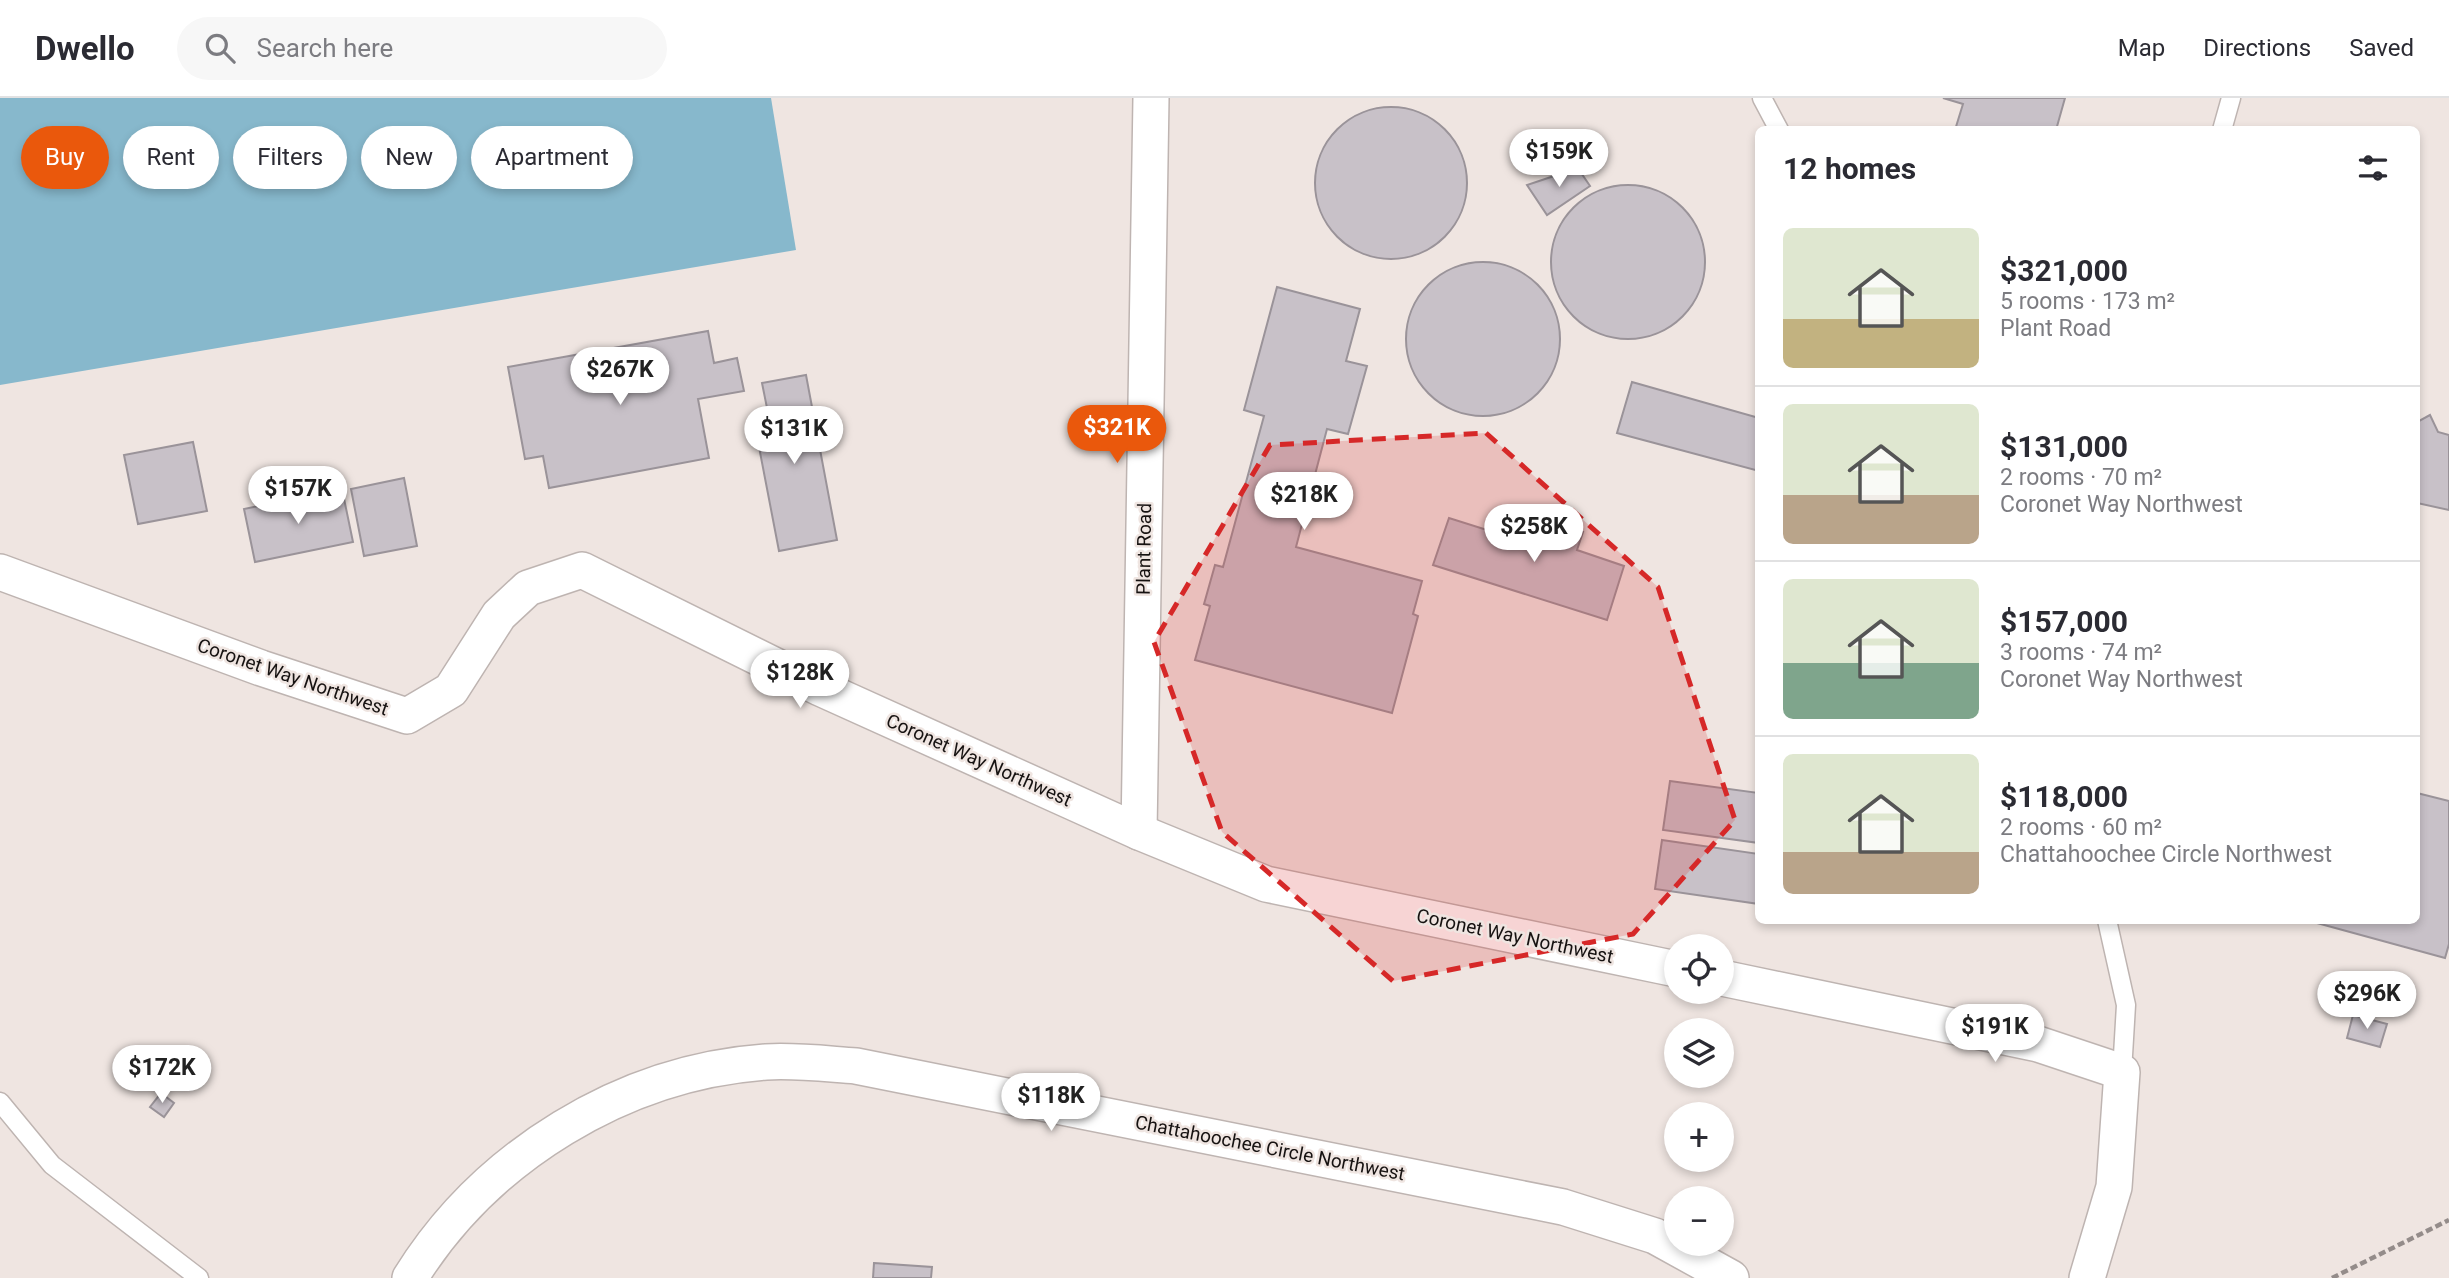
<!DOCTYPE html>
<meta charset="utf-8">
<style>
:root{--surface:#fff;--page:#f7f7f7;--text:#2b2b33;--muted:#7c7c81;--line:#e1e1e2;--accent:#ea580c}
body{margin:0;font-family:Roboto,sans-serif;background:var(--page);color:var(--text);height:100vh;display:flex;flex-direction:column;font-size:26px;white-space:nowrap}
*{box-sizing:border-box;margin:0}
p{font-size:23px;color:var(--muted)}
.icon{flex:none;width:38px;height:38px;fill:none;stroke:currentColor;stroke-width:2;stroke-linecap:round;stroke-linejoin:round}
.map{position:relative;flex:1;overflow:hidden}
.side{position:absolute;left:1755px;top:28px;width:665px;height:798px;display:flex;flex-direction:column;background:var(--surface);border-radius:10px;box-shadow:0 4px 10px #0003}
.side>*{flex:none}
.top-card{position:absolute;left:21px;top:28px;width:665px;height:63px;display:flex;gap:14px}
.fabs{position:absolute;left:1664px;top:836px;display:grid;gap:14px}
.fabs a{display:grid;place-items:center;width:70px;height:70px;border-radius:50%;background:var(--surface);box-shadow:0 4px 10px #0003;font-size:35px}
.price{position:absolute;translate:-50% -60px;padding:0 16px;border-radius:24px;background:#fff;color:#222;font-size:23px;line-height:46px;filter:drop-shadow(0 2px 4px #0008)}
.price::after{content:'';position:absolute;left:50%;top:42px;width:21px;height:16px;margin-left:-10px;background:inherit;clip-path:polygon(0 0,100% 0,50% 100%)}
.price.current{background:var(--accent);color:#fff}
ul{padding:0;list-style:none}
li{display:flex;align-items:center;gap:21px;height:175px;padding:0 28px}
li+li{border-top:2px solid var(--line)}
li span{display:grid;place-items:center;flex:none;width:196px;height:140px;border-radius:10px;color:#555}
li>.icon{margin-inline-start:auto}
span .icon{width:84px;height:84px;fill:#fffc;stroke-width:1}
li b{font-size:30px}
h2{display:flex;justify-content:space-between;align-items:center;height:84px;padding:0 28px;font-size:30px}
.pill{padding:0 24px;border-radius:32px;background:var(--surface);box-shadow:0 4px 10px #0003;font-size:24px;line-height:63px}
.pill.current{background:var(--accent);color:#fff}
header{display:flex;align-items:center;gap:42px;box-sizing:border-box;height:98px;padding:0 35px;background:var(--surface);border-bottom:2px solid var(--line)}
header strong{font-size:33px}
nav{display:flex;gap:38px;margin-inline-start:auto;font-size:24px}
.search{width:490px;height:63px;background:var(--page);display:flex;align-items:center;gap:18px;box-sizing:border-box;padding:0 24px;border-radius:38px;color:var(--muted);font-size:26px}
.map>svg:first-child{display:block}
.water{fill:#87b8cc}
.building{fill:#c8c1c8;stroke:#9a9399;stroke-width:2}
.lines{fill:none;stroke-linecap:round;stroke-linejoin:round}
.lane-casing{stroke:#beb4b1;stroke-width:21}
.street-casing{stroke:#beb4b1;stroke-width:38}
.path{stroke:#948c8a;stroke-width:4.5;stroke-dasharray:7 3.5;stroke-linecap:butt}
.lane{stroke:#fff;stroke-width:18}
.street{stroke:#fff;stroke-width:35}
.marked{fill:#d62828;fill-opacity:0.2;stroke:#d62828;stroke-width:5;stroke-dasharray:14 9;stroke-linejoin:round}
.labels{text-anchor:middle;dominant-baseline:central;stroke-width:5;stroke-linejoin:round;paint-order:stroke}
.street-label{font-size:19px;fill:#161211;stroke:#efe5e1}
</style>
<header>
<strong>Dwello</strong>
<div class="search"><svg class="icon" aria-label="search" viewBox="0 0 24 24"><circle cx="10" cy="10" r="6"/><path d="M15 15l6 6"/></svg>Search here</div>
<nav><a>Map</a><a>Directions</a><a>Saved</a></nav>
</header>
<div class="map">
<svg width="2449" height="1180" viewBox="0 0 2449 1180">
<rect width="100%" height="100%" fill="#efe5e1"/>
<!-- water -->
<path class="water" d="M 0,0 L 771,0 L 796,152 L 0,287 Z"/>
<!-- building -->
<g class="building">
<path d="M 1943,0 L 2065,0 L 2056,32 L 1955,32 L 1963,6 Z"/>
<circle cx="1391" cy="85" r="76"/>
<path d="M 1575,66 L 1590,88 L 1547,117 L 1527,87 L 1560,76 Z"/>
<circle cx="1628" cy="164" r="77"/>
<circle cx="1483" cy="241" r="77"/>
<path d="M 1277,189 L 1360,211 L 1346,263 L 1367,268 L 1348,336 L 1327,331 L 1296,449 L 1422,483 L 1413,516 L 1418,518 L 1392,615 L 1195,562 L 1210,508 L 1204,506 L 1215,467 L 1223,469 L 1264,318 L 1244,312 Z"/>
<path d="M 708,233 L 714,265 L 737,260 L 744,293 L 698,301 L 709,360 L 549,390 L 543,358 L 525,361 L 508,269 Z"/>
<path d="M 806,277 L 837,442 L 779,453 L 754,323 L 769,320 L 762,285 Z"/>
<path d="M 1632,284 L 1759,320 L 1759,373 L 1617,335 Z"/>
<path d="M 2430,317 L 2438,334 L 2449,337 L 2449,412 L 2417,405 L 2417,324 Z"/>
<path d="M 193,344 L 207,413 L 138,426 L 124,357 Z"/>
<path d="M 404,380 L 417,448 L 364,458 L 351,391 Z"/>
<path d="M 342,391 L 353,444 L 255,464 L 244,411 Z"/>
<path d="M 1533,417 L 1583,434 L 1577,452 L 1624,468 L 1607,522 L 1433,467 L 1449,420 L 1525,444 Z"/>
<path d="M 1670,683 L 1759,695 L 1759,745 L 1663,732 Z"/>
<path d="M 2417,695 L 2449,703 L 2449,846 L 2445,860 L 2306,822 L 2417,822 Z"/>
<path d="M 1662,742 L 1759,756 L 1759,806 L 1655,791 Z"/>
<path d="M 2353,917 L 2387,926 L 2380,949 L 2347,940 Z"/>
<path d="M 161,995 L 174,1005 L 164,1019 L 150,1009 Z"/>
<path d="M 874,1165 L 932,1169 L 931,1180 L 873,1180 Z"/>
</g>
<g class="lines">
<defs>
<g id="lane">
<path d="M 1762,0 L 1779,32"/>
<path d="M 2222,32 L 2231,0"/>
<path d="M 2107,822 L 2126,907 L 2122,974"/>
<path d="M 0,1004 L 52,1067 L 199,1180"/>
</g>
<g id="street">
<path d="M 0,474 L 261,570 L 407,618 L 451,592 L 499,517 L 528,490 L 582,472 L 820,590 L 1139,734 L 1266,786 L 1676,871"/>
<path d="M 1139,734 L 1151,0"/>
<path d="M 1722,880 L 2038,946 L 2122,974 L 2114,1089 L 2087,1180"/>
<path d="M 410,1180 C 486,1058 623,974 766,964 C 795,962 827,966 856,968 L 1563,1109 L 1655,1138 L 1731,1180"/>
</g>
</defs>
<!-- lane casing -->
<use href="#lane" class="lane-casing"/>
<!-- street casing -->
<use href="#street" class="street-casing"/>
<!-- path -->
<path class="path" d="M 2332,1180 L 2449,1122"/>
<!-- lane -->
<use href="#lane" class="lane"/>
<!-- street -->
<use href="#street" class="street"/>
</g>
<!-- marked area -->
<path class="marked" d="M 1486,335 L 1658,489 L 1735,722 L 1633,836 L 1393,883 L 1222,734 L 1154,544 L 1270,347 Z"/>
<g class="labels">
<!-- street labels -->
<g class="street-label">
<text transform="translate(1144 451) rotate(-89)">Plant Road</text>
<text transform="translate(293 579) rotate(19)">Coronet Way Northwest</text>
<text transform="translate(979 662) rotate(24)">Coronet Way Northwest</text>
<text transform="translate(1515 838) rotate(12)">Coronet Way Northwest</text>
<text transform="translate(1270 1050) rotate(11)">Chattahoochee Circle Northwest</text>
</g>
</g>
</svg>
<div class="fabs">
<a><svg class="icon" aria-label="locate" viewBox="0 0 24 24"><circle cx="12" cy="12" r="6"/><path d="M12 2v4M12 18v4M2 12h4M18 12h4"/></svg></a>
<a><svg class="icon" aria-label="layers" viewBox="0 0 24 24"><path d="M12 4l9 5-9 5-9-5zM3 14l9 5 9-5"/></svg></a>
<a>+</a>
<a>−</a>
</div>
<b class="price" style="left:1559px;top:91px">$159K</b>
<b class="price" style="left:620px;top:309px">$267K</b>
<b class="price current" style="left:1117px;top:367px">$321K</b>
<b class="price" style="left:794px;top:368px">$131K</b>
<b class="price" style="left:298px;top:428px">$157K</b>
<b class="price" style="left:1304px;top:434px">$218K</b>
<b class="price" style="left:1534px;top:466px">$258K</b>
<b class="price" style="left:800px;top:612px">$128K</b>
<b class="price" style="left:2367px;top:933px">$296K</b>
<b class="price" style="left:1995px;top:966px">$191K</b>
<b class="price" style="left:162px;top:1007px">$172K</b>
<b class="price" style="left:1051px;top:1035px">$118K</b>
<div class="top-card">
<a class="pill current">Buy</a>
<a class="pill">Rent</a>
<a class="pill">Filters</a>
<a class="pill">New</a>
<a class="pill">Apartment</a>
</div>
<section class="side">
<h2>12 homes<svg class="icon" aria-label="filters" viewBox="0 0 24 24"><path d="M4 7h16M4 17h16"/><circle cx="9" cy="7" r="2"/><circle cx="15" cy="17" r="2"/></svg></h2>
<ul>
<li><span style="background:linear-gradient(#dfe7d0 65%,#c2b280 0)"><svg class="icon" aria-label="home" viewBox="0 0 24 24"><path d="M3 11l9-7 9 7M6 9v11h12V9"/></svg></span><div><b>$321,000</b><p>5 rooms · 173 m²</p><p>Plant Road</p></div></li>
<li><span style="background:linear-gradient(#dfe7d0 65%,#b9a48a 0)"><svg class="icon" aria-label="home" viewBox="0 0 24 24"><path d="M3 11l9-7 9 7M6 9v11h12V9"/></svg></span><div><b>$131,000</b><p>2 rooms · 70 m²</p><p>Coronet Way Northwest</p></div></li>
<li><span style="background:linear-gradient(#dfe7d0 60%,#7fa58c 0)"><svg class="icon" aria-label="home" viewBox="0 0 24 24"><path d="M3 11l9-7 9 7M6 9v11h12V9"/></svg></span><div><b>$157,000</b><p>3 rooms · 74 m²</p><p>Coronet Way Northwest</p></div></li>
<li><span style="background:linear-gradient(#dfe7d0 70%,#b9a48a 0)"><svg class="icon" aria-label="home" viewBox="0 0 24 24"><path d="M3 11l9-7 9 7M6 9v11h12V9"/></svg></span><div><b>$118,000</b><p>2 rooms · 60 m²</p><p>Chattahoochee Circle Northwest</p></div></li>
</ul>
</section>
</div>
